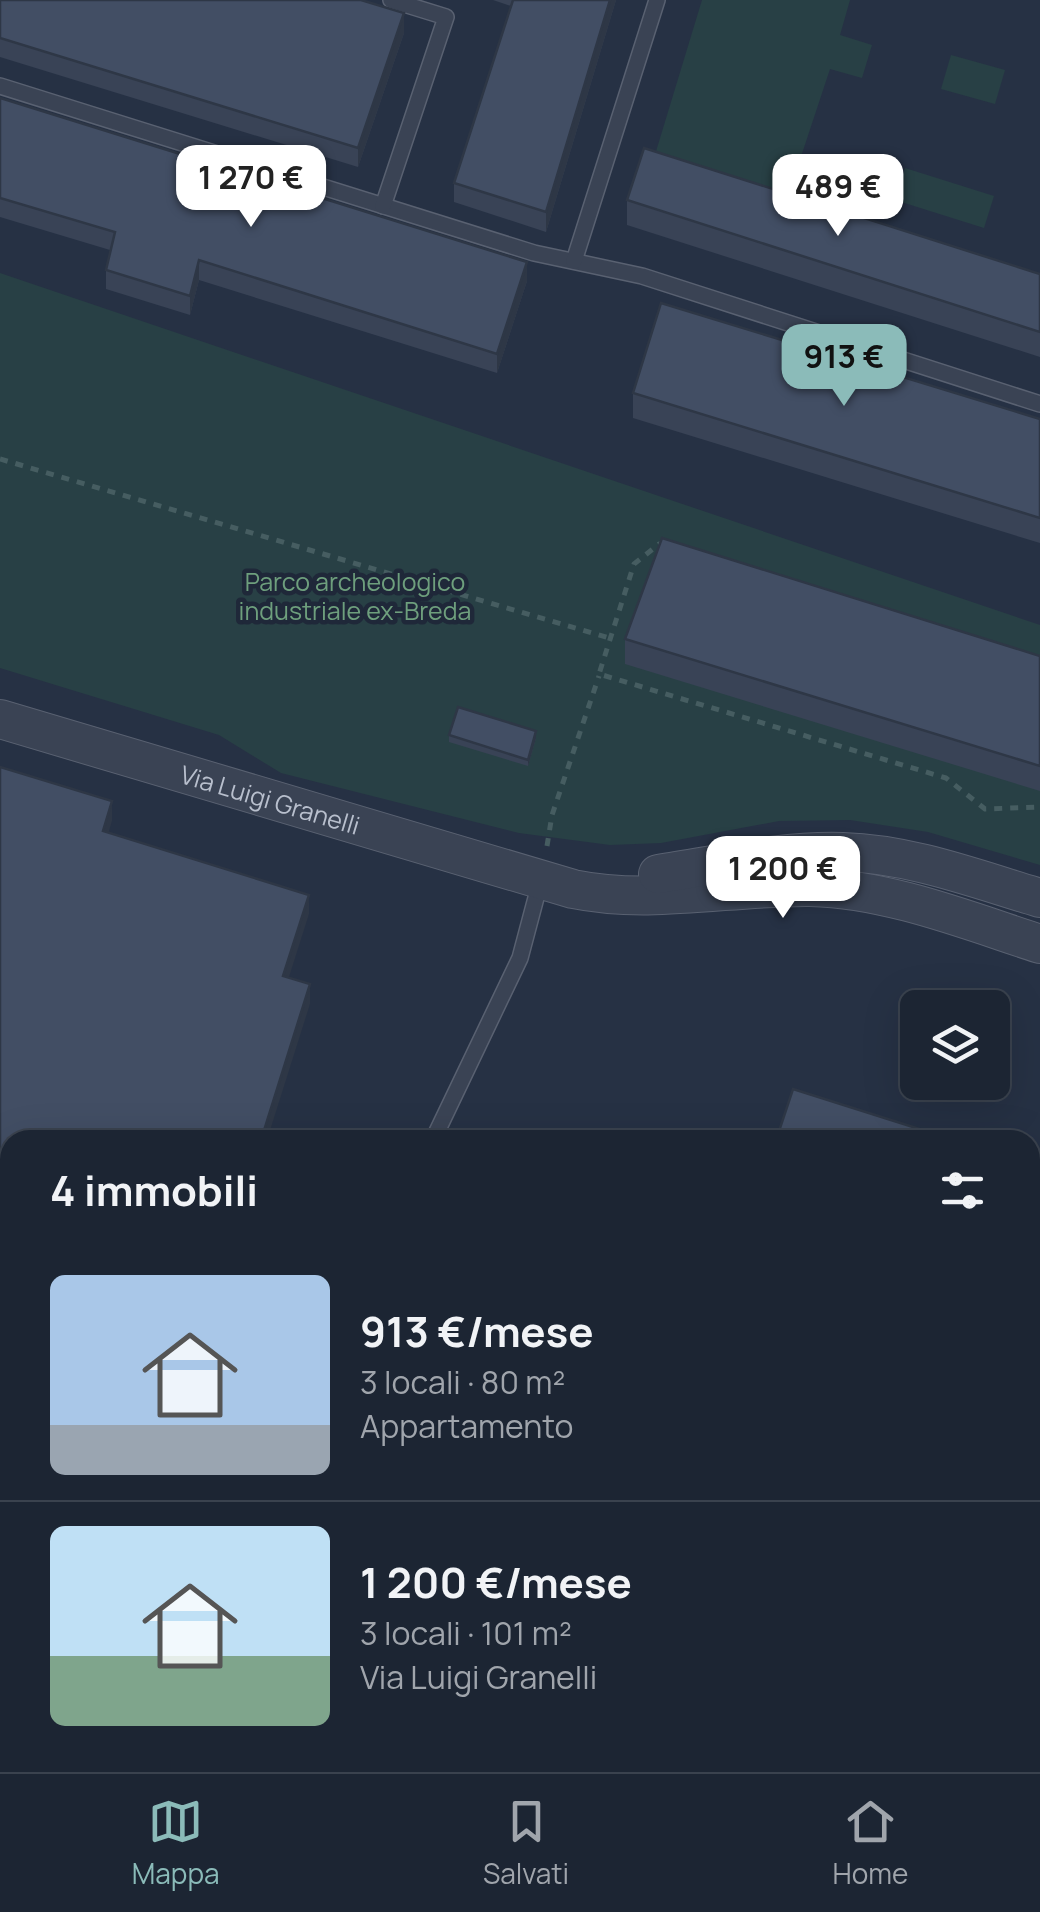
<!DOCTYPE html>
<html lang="it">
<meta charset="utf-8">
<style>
:root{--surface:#1c2533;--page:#252d3b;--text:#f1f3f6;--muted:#a0a5ac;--line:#3a424e;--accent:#8bbbb9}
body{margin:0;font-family:Manrope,sans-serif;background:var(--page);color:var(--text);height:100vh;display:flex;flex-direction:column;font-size:38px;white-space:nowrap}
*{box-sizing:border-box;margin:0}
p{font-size:32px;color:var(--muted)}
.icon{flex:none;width:55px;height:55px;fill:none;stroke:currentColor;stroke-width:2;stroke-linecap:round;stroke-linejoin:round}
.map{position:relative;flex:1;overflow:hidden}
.details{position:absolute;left:0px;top:1130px;width:1040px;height:642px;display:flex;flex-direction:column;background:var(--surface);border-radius:30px 30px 0 0;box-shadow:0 10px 40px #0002,0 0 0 2px var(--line)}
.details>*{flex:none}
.fabs{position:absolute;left:900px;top:990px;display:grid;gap:20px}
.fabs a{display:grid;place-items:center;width:110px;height:110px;border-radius:15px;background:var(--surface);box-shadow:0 10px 40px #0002,0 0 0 2px var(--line);font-size:50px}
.price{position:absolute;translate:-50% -85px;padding:0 22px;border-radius:20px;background:#fff;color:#222;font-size:32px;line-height:65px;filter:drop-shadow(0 2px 5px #0008)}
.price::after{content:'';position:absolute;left:50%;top:60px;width:30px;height:22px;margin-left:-15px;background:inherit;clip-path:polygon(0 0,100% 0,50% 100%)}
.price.selected{background:var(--accent);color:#111}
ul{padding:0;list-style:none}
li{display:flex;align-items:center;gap:30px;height:250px;padding:0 50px}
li+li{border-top:2px solid var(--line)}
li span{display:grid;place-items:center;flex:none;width:280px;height:200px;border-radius:15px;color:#555}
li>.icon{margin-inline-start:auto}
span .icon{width:120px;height:120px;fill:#fffc;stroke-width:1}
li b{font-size:42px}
h2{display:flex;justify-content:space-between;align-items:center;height:120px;padding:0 50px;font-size:42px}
.menu{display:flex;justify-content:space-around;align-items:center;height:140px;border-top:2px solid var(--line);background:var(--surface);font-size:28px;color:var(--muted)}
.menu a{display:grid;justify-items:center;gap:5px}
.menu .selected{color:var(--accent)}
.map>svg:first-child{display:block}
.green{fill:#284045}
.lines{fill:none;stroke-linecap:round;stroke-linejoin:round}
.service-casing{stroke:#596171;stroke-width:18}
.tertiary-casing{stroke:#596171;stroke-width:40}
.path{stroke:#465d61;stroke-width:5;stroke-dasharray:8 8;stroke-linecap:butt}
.service{stroke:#3a4354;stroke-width:15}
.tertiary{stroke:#3a4354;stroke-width:38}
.wall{fill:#394356}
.shaded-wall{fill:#2e3746}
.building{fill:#424e64;stroke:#2e3746;stroke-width:2.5}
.labels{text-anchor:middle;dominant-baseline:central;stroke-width:9;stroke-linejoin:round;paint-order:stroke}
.park-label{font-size:25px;fill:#6e9f7d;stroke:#1f2839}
.street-label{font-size:25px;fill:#b8bfcd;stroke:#1f2839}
</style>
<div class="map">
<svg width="1040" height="1772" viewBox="0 0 1040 1772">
<rect width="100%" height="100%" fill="#263144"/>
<!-- green -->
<g class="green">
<path d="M 702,0 L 850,0 L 840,35 L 872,45 L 862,78 L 830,69 L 787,199 L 654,158 Z"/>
<path d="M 951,55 L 1005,70 L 995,104 L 941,89 Z"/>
<path d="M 905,168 L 994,196 L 984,228 L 895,200 Z"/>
<path d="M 0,273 L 1040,625 L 1040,865 L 928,832 L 850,820 L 779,821 L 661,843 L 610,845 L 519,833 L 281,773 L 219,735 L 0,668 Z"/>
</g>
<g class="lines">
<defs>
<g id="service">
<path d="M 0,86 L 534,253 L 642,276 L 1040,404"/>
<path d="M 383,206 L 446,17 L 391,0"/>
<path d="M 574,261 L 657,0"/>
<path d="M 433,1140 L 520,958 L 541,879"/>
<path d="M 204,1772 L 208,1762"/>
</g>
<g id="tertiary">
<path id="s1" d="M 0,719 L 573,889 C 650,905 732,886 810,887 C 889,889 966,920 1040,944"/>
<path d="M 658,874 C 719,865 780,850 843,852 C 911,854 976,879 1040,898"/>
</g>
</defs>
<!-- service casing -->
<use href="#service" class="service-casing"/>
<!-- tertiary casing -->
<use href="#tertiary" class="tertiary-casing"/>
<!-- path -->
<g class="path">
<path d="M 0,459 L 609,638"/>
<path d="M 666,546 L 659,544 L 634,564 L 599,674 L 946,778 L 985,809 L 1040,807"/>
<path d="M 547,846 L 552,815 L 599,676"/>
</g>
<!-- service -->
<use href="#service" class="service"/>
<!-- tertiary -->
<use href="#tertiary" class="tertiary"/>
</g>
<!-- wall -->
<g class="wall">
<path d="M 0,0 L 404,33 L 358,167 L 0,57 Z"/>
<path d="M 493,0 L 616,0 L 546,232 L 454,202 L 454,183 L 511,6 Z"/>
<path d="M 0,98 L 527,281 L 497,373 L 199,280 L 190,315 L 106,289 L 106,270 L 110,250 L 0,217 Z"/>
<path d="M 627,200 L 1040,274 L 1040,357 L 627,225 Z"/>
<path d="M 633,393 L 1040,419 L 1040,543 L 633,418 Z"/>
<path d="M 625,639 L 1040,656 L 1040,791 L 625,664 Z"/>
<path d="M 449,735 L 536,738 L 528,766 L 449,742 Z"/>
<path d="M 491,1762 L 990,1762 L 987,1772 L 959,1772 L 937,1765 L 935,1772 L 521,1772 Z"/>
</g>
<!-- shaded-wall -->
<g class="shaded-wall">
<path d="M 610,0 L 616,0 L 546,232 L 546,212 Z"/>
<path d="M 404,13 L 404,33 L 358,167 L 358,148 Z"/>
<path d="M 199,260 L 199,280 L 190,315 L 190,296 Z"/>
<path d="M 527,262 L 527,281 L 497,373 L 497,354 Z"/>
<path d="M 536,731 L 536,738 L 528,766 L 528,760 Z"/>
<path d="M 112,801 L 112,821 L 103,851 L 103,831 Z"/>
<path d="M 309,895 L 309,914 L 283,996 L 283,976 Z"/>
<path d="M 310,984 L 310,1004 L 267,1140 L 261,1140 Z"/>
<path d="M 1040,1274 L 1040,1293 L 1030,1324 L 1030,1305 Z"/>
<path d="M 1040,1541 L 1040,1560 L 1030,1591 L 1030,1572 Z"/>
<path d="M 1040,1589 L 1040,1608 L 1030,1639 L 1030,1620 Z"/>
<path d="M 67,1762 L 73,1762 L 70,1772 L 64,1772 Z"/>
<path d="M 147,1762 L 154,1762 L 151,1772 L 144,1772 Z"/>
<path d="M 932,1762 L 937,1762 L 935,1772 L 928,1772 Z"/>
<path d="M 985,1762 L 990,1762 L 987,1772 L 985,1772 Z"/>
</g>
<!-- building -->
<g class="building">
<path d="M 0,0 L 361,0 L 404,13 L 358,148 L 0,38 Z"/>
<path d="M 513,0 L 610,0 L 546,212 L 454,183 Z"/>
<path d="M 0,98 L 527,262 L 497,354 L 199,260 L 190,296 L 106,270 L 115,232 L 0,198 Z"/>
<path d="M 644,148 L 1040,274 L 1040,332 L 627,200 Z"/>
<path d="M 661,303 L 1040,419 L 1040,518 L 633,393 Z"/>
<path d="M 662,538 L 1040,656 L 1040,766 L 625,639 Z"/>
<path d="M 458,707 L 536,731 L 528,760 L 449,735 Z"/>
<path d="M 0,767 L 112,801 L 103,831 L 309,895 L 283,976 L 310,984 L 261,1140 L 10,1140 L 10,1762 L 67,1762 L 64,1772 L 0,1772 Z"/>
<path d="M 793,1089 L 954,1140 L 776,1140 Z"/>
<path d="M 1030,1164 L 1040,1167 L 1040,1274 L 1030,1305 Z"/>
<path d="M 1030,1510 L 1040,1514 L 1040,1541 L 1030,1572 Z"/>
<path d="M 1030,1576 L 1040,1579 L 1040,1589 L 1030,1620 Z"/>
<path d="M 100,1762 L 147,1762 L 144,1772 L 112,1772 L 98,1768 Z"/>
<path d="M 281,1762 L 374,1762 L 404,1772 L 278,1772 Z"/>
<path d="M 552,1762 L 932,1762 L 928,1772 L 582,1772 Z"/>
</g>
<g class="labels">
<!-- park labels -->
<g class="park-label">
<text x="355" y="581">Parco archeologico<tspan x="355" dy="29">industriale ex-Breda</tspan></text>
</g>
<!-- street labels -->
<g class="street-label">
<text stroke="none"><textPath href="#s1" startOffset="282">Via Luigi Granelli</textPath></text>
</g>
</g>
</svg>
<div class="fabs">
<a><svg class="icon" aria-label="layers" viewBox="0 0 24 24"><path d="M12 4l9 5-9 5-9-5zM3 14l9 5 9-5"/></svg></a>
</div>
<b class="price" style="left:251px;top:230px">1 270 €</b>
<b class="price" style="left:838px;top:239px">489 €</b>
<b class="price selected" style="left:844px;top:409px">913 €</b>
<b class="price" style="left:783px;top:921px">1 200 €</b>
<section class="details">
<h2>4 immobili<svg class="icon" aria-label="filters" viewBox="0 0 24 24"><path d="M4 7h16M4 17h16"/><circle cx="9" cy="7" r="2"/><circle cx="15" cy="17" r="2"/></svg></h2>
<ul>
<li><span style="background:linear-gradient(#a9c7e8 75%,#9aa5b1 0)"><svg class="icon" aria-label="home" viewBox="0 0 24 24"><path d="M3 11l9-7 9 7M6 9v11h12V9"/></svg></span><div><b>913 €/mese</b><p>3 locali · 80 m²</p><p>Appartamento</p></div></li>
<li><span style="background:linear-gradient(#bfe0f5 65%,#7fa58c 0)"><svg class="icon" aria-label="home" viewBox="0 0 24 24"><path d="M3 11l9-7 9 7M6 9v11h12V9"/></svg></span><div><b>1 200 €/mese</b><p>3 locali · 101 m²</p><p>Via Luigi Granelli</p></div></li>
</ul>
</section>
</div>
<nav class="menu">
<a class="selected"><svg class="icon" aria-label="map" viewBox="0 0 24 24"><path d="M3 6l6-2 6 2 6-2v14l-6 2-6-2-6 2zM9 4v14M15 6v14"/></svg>Mappa</a>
<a><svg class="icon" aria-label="saved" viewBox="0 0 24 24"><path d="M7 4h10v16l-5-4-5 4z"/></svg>Salvati</a>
<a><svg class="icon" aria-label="home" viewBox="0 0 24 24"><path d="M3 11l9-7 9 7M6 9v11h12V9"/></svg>Home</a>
</nav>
